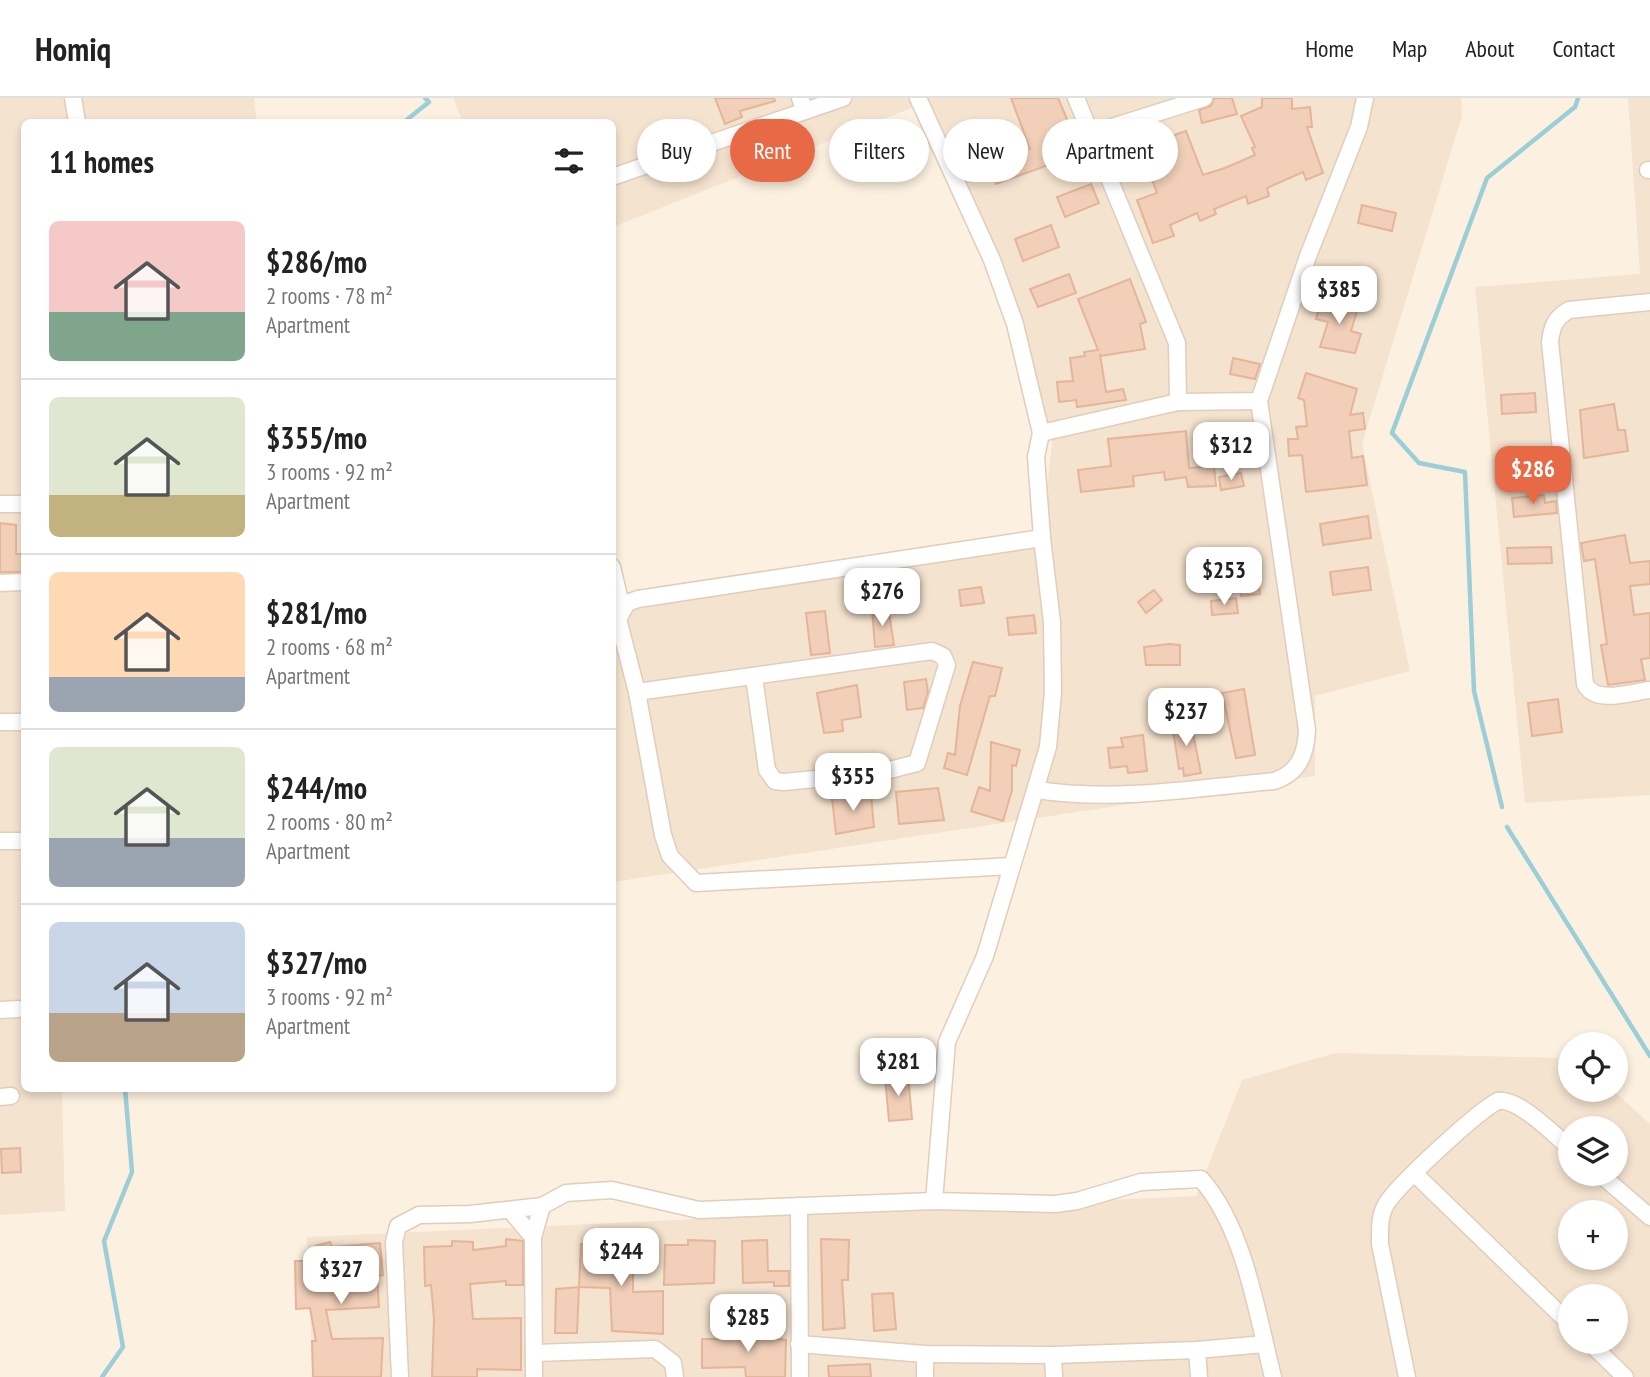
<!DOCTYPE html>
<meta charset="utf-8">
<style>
:root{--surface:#fff;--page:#f2f2f2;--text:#222;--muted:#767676;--line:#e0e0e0;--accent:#e76945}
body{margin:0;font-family:"PT Sans Narrow",sans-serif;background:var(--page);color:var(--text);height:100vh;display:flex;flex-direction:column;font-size:26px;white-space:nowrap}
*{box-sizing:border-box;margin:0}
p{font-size:23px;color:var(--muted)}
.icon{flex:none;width:38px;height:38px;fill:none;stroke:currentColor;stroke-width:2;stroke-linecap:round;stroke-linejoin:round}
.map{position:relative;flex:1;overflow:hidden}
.side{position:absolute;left:21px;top:21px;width:595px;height:973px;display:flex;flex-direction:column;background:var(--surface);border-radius:10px;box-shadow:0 4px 10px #0003}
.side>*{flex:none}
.top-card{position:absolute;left:637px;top:21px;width:665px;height:63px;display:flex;gap:14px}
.controls{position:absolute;left:1558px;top:934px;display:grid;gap:14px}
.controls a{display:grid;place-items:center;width:70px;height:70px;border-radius:50%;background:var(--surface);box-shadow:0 4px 10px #0003;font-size:35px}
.price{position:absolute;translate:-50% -60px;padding:0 16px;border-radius:14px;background:#fff;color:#222;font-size:23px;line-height:46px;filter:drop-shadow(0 2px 4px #0008)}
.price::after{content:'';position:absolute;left:50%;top:42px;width:21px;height:16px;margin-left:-10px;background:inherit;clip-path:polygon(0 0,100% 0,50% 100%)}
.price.selected{background:var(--accent);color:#fff}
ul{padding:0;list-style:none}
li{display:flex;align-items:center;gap:21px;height:175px;padding:0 28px}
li+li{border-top:2px solid var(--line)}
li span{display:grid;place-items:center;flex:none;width:196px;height:140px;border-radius:10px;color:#555}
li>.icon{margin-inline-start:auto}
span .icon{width:84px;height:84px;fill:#fffc;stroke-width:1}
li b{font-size:30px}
h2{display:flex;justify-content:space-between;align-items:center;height:84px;padding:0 28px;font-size:30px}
.chip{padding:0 24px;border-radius:32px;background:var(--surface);box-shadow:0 4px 10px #0003;font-size:24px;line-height:63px}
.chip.selected{background:var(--accent);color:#fff}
header{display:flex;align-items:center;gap:42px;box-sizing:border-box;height:98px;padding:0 35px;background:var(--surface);border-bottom:2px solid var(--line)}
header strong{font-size:33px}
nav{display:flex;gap:38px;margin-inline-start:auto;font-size:24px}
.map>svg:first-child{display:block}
.residential{fill:#f4e3cf;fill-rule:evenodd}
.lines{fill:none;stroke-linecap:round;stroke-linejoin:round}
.stream{stroke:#9cced7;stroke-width:4.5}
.building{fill:#f1cfb8;stroke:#e4b598;stroke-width:2}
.street-casing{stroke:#e0cdbc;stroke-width:19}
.street{stroke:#fff;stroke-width:16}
</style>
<header>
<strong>Homiq</strong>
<nav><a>Home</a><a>Map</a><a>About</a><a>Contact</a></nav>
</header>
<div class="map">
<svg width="1650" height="1279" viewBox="0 0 1650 1279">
<rect width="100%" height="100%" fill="#fcf1e0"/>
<!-- residential -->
<g class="residential">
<path d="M 0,0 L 254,0 L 257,24 L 24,24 L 24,990 L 62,991 L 65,1113 L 0,1117 Z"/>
<path d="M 453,0 L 1461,0 L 1462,18 L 1362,346 L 1410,573 L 1315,598 L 1315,678 L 613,784 L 613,507 L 1042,436 L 1052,345 L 924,5 L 613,129 L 612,24 L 463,24 Z"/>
<path d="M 1628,0 L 1650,0 L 1650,697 L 1525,705 L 1475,189 L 1640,176 Z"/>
<path d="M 1335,955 L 1570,960 L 1570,992 L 1613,992 L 1650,1026 L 1650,1279 L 313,1279 L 307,1139 L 1196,1098 L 1242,982 ZM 1570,1031 L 1615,1031 L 1615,1076 L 1570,1076 ZM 1570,1115 L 1615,1115 L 1615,1160 L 1570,1160 ZM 1570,1199 L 1615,1199 L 1615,1244 L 1570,1244 Z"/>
</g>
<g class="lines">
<!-- stream -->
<g class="stream">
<path d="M 404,24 L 429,4 L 425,0"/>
<path d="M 1502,709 L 1474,593 L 1465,374 L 1419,365 L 1392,335 L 1487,80 L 1575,9 L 1578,0"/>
<path d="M 1507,729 L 1650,958"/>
<path d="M 102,1279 L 123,1249 L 104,1143 L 132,1074 L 125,990"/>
</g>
</g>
<!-- building -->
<g class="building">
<path d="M 715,0 L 774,0 L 775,3 L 740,13 L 742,19 L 725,26 Z"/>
<path d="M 1011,0 L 1058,0 L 1070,28 L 1066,29 L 1076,57 L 996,86 L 989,69 L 1030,51 Z"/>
<path d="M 1214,0 L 1232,0 L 1237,16 L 1202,25 L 1199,12 L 1211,8 Z"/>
<path d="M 1262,0 L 1292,0 L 1292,11 L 1310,9 L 1312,29 L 1307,29 L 1323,75 L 1306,82 L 1303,74 L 1267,90 L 1269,98 L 1248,106 L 1246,98 L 1214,111 L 1216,116 L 1200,123 L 1197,115 L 1170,127 L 1174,138 L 1153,145 L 1137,102 L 1157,95 L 1140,49 L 1186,33 L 1203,77 L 1225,70 L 1255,57 L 1252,50 L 1255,49 L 1241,18 L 1262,9 Z"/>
<path d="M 1091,86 L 1099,105 L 1065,119 L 1057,99 Z"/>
<path d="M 1362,107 L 1396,115 L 1392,133 L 1358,125 Z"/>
<path d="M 1051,127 L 1059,149 L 1023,163 L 1015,141 Z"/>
<path d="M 1069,176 L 1076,195 L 1038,209 L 1030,191 Z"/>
<path d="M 1130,181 L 1146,224 L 1140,226 L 1145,251 L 1101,258 L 1100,256 L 1106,294 L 1123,291 L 1126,302 L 1077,309 L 1076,302 L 1059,304 L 1057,284 L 1073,283 L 1070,260 L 1085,258 L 1084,254 L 1098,252 L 1078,201 Z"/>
<path d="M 1322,200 L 1358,210 L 1351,233 L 1361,236 L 1355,255 L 1320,249 L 1328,224 L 1316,221 Z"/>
<path d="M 1233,260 L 1260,266 L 1255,281 L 1230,276 Z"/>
<path d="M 1306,275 L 1357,291 L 1350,317 L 1363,315 L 1365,331 L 1349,333 L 1352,360 L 1363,358 L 1367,387 L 1306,394 L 1302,357 L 1289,358 L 1288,341 L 1298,341 L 1296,329 L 1307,328 L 1304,302 L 1298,300 Z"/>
<path d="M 1535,295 L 1536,314 L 1502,316 L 1501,297 Z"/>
<path d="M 1614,306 L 1618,332 L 1625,332 L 1628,353 L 1584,360 L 1580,312 Z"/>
<path d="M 1186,333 L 1189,370 L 1214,368 L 1216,388 L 1188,389 L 1186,379 L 1165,382 L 1164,374 L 1133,378 L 1134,388 L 1081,394 L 1078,372 L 1111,368 L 1108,341 Z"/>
<path d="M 1241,375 L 1244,388 L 1221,392 L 1219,379 Z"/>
<path d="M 1544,397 L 1545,405 L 1556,403 L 1557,415 L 1514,419 L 1512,400 Z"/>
<path d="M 1368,418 L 1371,440 L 1323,447 L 1320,426 Z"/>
<path d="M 0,425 L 16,427 L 16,456 L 24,456 L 24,474 L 0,474 Z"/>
<path d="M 1625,437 L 1630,465 L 1650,463 L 1650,486 L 1630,488 L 1634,517 L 1650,515 L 1650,560 L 1641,561 L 1645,582 L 1608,587 L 1601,547 L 1607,546 L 1595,461 L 1584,463 L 1581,445 Z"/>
<path d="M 1551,449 L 1552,465 L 1508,466 L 1507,450 Z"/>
<path d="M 1255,454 L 1260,496 L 1241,498 L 1237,458 Z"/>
<path d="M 1368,469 L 1371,492 L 1333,497 L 1330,474 Z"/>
<path d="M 981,489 L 984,505 L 961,508 L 959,492 Z"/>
<path d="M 1154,492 L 1162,502 L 1146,515 L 1138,504 Z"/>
<path d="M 1236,500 L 1238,515 L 1212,517 L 1211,503 Z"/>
<path d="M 888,509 L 894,547 L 875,549 L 872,511 Z"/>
<path d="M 825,513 L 830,555 L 811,557 L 806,515 Z"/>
<path d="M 1034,517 L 1036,535 L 1009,537 L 1007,520 Z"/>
<path d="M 1169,546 L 1180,547 L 1180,567 L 1146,567 L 1144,549 Z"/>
<path d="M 973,564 L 1002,570 L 995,598 L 990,598 L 967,677 L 944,670 L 948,655 L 955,657 L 960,608 Z"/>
<path d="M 926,581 L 928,594 L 923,610 L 907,612 L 904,584 Z"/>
<path d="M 857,587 L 861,619 L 842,622 L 843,633 L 824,635 L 817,595 Z"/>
<path d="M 1244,591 L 1255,657 L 1236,660 L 1222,595 Z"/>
<path d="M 1558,601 L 1562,634 L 1532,638 L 1528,605 Z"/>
<path d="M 1190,621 L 1201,675 L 1184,678 L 1183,670 L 1179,671 L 1172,625 Z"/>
<path d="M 1143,637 L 1147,673 L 1128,675 L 1127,668 L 1110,670 L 1108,650 L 1123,649 L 1121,640 Z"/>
<path d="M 991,644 L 1020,652 L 1016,668 L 1012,667 L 1012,692 L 1003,723 L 971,713 L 979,689 L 990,693 Z"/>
<path d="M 938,690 L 944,722 L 899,726 L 896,694 Z"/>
<path d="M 871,696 L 874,729 L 836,736 L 832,700 Z"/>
<path d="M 908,977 L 912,1021 L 889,1023 L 885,979 Z"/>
<path d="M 20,1050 L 21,1074 L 2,1075 L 1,1051 Z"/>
<path d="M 506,1141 L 523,1143 L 523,1187 L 506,1187 L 506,1183 L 470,1186 L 473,1221 L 521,1220 L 521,1272 L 477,1271 L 477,1279 L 432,1279 L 434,1221 L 431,1187 L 425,1188 L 424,1149 L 452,1148 L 452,1143 L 473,1144 L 473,1152 L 506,1148 Z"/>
<path d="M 821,1141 L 849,1142 L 848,1182 L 842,1182 L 845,1230 L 823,1232 Z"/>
<path d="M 688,1142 L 715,1143 L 714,1185 L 664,1187 L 665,1147 L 688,1147 Z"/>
<path d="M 767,1142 L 768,1173 L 789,1173 L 789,1188 L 774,1188 L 774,1184 L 743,1185 L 742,1143 Z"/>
<path d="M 330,1144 L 332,1149 L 380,1145 L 383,1177 L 377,1178 L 379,1209 L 326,1212 L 332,1241 L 383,1240 L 381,1279 L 313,1279 L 312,1243 L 316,1243 L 310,1210 L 296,1211 L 295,1163 L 314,1163 L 315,1148 Z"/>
<path d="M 608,1144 L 633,1144 L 633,1194 L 663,1193 L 663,1236 L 612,1233 L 610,1190 L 579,1189 L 581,1146 L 608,1147 Z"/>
<path d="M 579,1189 L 577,1235 L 555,1235 L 556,1191 Z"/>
<path d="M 893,1195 L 896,1231 L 874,1233 L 872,1196 Z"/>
<path d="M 771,1226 L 771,1240 L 786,1242 L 785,1279 L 746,1279 L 745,1269 L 702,1270 L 702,1241 L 750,1241 L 756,1227 Z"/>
<path d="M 870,1266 L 871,1279 L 829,1279 L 828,1268 Z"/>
</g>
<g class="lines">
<defs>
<g id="street">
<path d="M 73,0 L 77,24"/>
<path d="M 800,0 L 805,13 L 843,0"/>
<path d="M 918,0 L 992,162 L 1015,226 L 1041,335 L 1178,304 L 1259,303 L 1308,158 L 1359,29 L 1365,0"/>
<path d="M 1076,0 L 1177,245 L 1178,304"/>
<path d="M 1090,36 L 1204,0"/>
<path d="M 1648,72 L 1650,72"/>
<path d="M 612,79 L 805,13"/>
<path d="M 1650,204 L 1569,212 C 1555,220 1552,228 1550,244 L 1585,586 C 1595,607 1631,594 1650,592"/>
<path d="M 0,406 L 24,406"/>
<path d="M 612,469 L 622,511"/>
<path d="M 0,485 L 24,484"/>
<path d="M 637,594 L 932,553 L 943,558 L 947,567 L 917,665 L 878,675 L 784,684 L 775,683 L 767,672 L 754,579"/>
<path d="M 0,624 L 24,624"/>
<path d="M 1037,692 C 1116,704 1195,690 1274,683 C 1299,675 1306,656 1307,632 L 1259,303"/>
<path d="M 0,743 L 24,743"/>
<path d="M 1012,768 L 696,785 L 670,758 L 663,737 L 637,594 L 618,521 L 627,505 L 638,501 L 1042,440"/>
<path d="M 0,912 L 18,911"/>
<path d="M 0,999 L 11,998"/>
<path d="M 1415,1076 L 1570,1226"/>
<path d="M 1600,1076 L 1650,1119"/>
<path d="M 934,1103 L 947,944 L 985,858 L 1048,649 L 1053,594 L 1052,524 L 1042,440 L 1036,359 L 1041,335"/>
<path d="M 799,1108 L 800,1279"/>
<path d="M 510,1112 L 533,1139"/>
<path d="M 1589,1244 L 1625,1279"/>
<path d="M 799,1246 L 925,1256 L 1053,1257 L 1054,1279"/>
<path d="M 1197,1252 L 1199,1279"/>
<path d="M 534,1255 L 655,1251 L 673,1265 L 675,1279"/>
<path d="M 925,1256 L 925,1279"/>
<path d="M 1053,1257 L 1197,1252 L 1264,1246"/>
<path d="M 400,1279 L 394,1144 L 398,1128 L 419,1117 L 470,1116 L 542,1108 L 566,1095 L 612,1092 L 699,1112 L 934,1103 L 1055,1106 L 1077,1103 L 1141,1084 L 1201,1081 C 1245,1131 1257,1216 1273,1279"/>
<path d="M 534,1279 L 533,1139 L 542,1108"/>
<path d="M 1407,1279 L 1380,1146 C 1380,1134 1379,1120 1385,1108 C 1395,1089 1479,1012 1498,1003 C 1519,1000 1554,1037 1570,1050"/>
</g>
</defs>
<!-- street casing -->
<use href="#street" class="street-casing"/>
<!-- street -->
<use href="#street" class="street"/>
</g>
</svg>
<div class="controls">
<a><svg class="icon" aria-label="locate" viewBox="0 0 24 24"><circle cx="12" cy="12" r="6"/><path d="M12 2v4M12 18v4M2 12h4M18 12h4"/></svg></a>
<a><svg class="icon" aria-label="layers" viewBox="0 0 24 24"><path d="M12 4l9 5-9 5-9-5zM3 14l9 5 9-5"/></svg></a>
<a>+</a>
<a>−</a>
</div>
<b class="price" style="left:1339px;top:228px">$385</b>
<b class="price" style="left:1231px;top:384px">$312</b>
<b class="price selected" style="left:1533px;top:408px">$286</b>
<b class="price" style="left:1224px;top:509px">$253</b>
<b class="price" style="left:882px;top:530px">$276</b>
<b class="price" style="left:1186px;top:650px">$237</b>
<b class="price" style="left:853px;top:715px">$355</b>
<b class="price" style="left:898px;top:1000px">$281</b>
<b class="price" style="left:621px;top:1190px">$244</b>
<b class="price" style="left:341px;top:1208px">$327</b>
<b class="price" style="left:748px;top:1256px">$285</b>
<div class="top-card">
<a class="chip">Buy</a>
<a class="chip selected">Rent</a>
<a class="chip">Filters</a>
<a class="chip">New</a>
<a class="chip">Apartment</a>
</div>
<section class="side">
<h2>11 homes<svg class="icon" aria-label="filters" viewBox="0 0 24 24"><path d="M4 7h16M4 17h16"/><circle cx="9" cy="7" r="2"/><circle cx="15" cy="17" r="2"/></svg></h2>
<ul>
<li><span style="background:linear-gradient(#f6c9c9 65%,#7fa58c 0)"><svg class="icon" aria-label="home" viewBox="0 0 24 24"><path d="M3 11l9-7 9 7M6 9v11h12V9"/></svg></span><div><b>$286/mo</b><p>2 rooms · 78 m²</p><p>Apartment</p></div></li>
<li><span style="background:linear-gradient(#dfe7d0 70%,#c2b280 0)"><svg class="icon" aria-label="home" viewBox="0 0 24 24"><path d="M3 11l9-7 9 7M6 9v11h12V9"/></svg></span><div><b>$355/mo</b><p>3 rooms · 92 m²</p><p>Apartment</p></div></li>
<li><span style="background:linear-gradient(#ffd9b3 75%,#9aa5b1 0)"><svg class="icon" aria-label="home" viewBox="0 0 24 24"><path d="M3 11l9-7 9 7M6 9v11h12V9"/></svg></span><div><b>$281/mo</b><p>2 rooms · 68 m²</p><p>Apartment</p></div></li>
<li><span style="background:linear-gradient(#dfe7d0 65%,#9aa5b1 0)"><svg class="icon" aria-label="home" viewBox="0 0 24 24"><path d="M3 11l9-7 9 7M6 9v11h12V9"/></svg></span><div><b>$244/mo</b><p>2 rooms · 80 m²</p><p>Apartment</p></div></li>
<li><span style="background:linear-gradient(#c9d6e8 65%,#b9a48a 0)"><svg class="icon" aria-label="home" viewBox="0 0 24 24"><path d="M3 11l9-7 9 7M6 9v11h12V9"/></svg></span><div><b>$327/mo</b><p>3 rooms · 92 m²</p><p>Apartment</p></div></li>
</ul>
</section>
</div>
